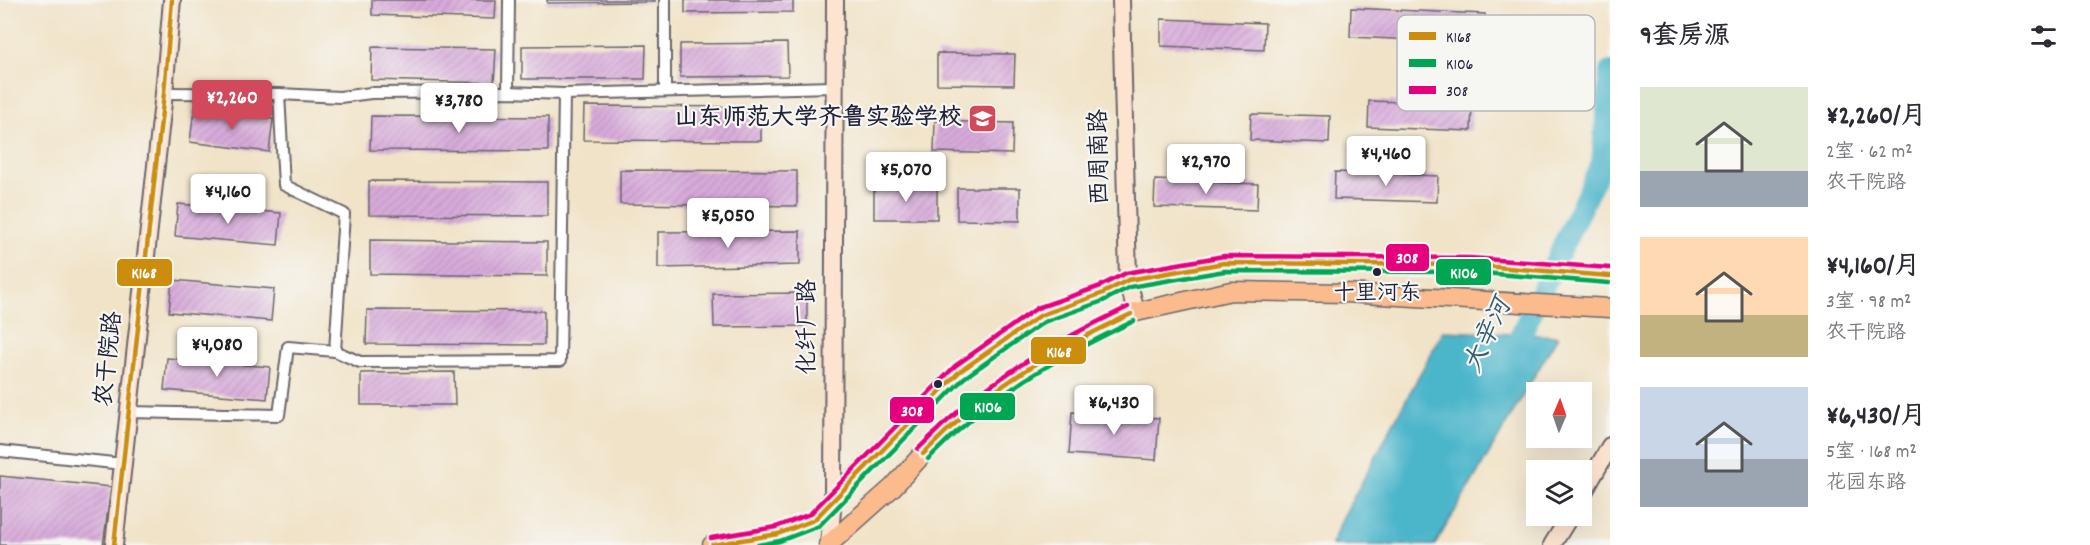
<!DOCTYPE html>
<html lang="zh">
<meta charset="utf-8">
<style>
:root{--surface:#fff;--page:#f7f7f7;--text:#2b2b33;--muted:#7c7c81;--accent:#d1495b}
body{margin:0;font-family:Dekko,"LXGW WenKai TC",sans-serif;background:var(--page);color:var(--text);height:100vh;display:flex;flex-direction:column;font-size:22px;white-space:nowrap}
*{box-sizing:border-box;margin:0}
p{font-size:20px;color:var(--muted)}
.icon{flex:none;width:33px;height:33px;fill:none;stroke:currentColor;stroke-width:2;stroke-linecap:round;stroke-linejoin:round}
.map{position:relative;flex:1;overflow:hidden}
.side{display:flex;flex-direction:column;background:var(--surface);width:480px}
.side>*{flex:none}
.needle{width:39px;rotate:2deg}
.fabs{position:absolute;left:1526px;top:382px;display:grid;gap:12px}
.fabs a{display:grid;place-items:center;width:66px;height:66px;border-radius:0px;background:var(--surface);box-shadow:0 6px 24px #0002;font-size:30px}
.price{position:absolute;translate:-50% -51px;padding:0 14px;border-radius:6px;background:#fff;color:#222;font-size:20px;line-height:39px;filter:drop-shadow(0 2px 3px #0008)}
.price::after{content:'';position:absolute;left:50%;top:36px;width:18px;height:14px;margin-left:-9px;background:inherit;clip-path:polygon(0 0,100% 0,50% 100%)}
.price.current{background:var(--accent);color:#fff}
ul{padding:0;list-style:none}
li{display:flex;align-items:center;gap:18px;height:150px;padding:0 30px}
li span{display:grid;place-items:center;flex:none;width:168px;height:120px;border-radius:0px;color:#555}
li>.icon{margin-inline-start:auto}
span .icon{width:72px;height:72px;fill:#fffc;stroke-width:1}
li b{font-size:26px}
h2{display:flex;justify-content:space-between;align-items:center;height:72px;padding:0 30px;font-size:26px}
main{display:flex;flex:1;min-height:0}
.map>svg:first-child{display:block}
.water{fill:#4cb5ca;stroke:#376c82;stroke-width:1.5}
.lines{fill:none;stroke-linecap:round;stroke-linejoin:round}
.river{stroke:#4cb5ca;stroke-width:22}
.building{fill:url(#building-hatch)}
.street-casing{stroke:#6a666c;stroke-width:14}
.secondary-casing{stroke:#6a666c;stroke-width:20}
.primary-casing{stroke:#6a666c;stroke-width:21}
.street{stroke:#fff;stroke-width:10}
.secondary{stroke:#fde4d1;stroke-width:16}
.primary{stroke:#fbbb8d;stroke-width:18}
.bus-1-casing{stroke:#f6f6f2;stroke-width:9}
.bus-2-casing{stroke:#f6f6f2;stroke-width:9}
.bus-3-casing{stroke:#f6f6f2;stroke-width:9}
.bus-1{stroke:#cc8c0c;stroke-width:4.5}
.bus-2{stroke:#00a651;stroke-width:4.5}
.bus-3{stroke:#e5007d;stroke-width:4.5}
.bus-dot{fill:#22223b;stroke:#f6f6f2;stroke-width:2}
.labels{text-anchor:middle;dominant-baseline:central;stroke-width:4.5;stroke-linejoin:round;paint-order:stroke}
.bus-label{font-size:22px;fill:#22223b;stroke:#f6f6f2}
.poi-label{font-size:24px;font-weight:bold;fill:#22223b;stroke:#f6f6f2;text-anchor:end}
.street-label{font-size:24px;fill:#22223b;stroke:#f6f6f2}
.water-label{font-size:26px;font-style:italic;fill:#335d74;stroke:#f6f6f2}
.key{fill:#f6f6f2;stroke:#b6b6bb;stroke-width:1.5}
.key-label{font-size:16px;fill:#22223b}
.line-badge{stroke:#f6f6f2;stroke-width:2}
.badge-label{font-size:16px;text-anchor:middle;font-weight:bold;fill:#fff}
</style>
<main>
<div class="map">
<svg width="1610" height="545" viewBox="0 0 1610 545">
<defs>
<pattern id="building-hatch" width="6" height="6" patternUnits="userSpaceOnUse" patternTransform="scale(1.5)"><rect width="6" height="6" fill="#d8abda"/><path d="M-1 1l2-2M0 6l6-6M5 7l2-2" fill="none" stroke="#b993bc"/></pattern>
</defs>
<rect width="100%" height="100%" fill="#f6f6f2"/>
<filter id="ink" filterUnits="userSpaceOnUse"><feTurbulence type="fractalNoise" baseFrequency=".0167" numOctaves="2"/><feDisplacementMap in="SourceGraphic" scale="12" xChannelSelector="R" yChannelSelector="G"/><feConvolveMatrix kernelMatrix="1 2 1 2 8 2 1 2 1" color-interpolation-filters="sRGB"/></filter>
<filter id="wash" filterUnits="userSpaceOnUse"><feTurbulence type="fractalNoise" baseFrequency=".008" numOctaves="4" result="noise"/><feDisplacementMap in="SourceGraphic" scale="24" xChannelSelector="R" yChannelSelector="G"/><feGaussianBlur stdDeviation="1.35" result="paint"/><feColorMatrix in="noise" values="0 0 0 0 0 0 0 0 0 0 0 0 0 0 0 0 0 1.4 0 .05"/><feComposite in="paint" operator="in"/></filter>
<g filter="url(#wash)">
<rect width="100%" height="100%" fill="#f1e3c8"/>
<!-- water -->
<path class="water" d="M 1443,331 L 1558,336 L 1435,545 L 1331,545 L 1342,519 Z"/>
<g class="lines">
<!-- river -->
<path class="river" d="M 1508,362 L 1602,163 L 1610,72"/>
</g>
<g id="blocks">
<!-- building -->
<g class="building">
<path d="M 372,0 L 496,0 L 495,19 L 372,15 Z"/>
<path d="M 547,0 L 655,0 L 655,2 L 547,3 Z"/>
<path d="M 685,0 L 793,0 L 793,12 L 685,13 Z"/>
<path d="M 1351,8 L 1485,14 L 1484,43 L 1350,37 Z"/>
<path d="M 1161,19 L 1265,23 L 1264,50 L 1161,46 Z"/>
<path d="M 787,43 L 788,76 L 680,77 L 680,44 Z"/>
<path d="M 646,45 L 645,79 L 522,79 L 522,46 Z"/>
<path d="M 372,47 L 496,49 L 494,83 L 371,80 Z"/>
<path d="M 937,53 L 1015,54 L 1014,85 L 937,84 Z"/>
<path d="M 1369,101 L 1472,104 L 1471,131 L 1368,127 Z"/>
<path d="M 584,106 L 761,107 L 761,141 L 583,140 Z"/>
<path d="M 194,110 L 273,119 L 269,152 L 190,142 Z"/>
<path d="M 1251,114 L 1330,116 L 1329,143 L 1250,140 Z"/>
<path d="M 371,116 L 548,117 L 548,151 L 370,150 Z"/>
<path d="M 935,121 L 1013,123 L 1012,154 L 934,152 Z"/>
<path d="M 620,170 L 797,171 L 797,206 L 620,204 Z"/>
<path d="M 1335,172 L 1438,176 L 1437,202 L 1334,199 Z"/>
<path d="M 1155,180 L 1258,184 L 1257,210 L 1154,207 Z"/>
<path d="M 369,181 L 547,182 L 547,216 L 369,215 Z"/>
<rect x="874" y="187" width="63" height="32"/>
<path d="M 957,188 L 1020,188 L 1020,221 L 957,220 Z"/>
<path d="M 178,204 L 281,213 L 278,245 L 175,236 Z"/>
<path d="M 800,231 L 800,265 L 658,268 L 658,232 Z"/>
<path d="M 370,240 L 547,242 L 547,276 L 370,274 Z"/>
<path d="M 172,280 L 274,289 L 271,321 L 169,312 Z"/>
<path d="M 807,293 L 807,326 L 714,327 L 713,294 Z"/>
<path d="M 367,310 L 544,311 L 544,345 L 366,344 Z"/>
<path d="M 167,358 L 270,367 L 267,399 L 164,390 Z"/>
<path d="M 454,372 L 455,405 L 361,405 L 361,373 Z"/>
<path d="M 1072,412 L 1159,418 L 1156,460 L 1069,454 Z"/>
<path d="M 0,476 L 111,487 L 103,545 L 0,545 Z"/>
</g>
</g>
</g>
<g filter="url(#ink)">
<use href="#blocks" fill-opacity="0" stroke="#6a666c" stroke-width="1.5"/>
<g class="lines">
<defs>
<g id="street">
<path d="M 665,0 L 665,91"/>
<path d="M 508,92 L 509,0"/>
<path d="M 164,93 L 279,94 L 340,97 L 371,93 L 508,92 L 564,94 L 834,87"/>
<path d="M 335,351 L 360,362 L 560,361 L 564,94"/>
<path d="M 128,412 L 279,415 L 288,347 L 335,351 L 344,214 L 284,185 L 279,94"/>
<path d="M 0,451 L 123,464"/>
</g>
<g id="secondary">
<path d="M 1121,0 L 1128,280 L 1136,312"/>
<path d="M 1581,497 L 1610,446"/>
<path d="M 114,545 L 164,93 L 172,0"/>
<path d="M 829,545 L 833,499 L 835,0"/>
<path d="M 1552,545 L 1570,516"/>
</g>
<g id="primary">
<path d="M 712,545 L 778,534 L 814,520 L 833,499 L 959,372 L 1041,315 L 1101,294 L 1128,280 L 1224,263 L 1470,265 L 1610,276"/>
<path d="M 828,545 L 893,487 L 932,444 L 986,399 L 1023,371 L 1062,347 L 1136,312 L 1231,291 L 1345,293 L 1610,308"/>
</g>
</defs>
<!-- street casing -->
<use href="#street" class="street-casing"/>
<!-- secondary casing -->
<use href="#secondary" class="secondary-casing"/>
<!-- primary casing -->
<use href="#primary" class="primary-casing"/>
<!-- street -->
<use href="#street" class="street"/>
<!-- secondary -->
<use href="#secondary" class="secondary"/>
<!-- primary -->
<use href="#primary" class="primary"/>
<defs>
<g id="bus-1">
<path d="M 923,454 C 986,389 1050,352 1131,314"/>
<path d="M 114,545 L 164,93 L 172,0"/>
<path d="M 712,545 L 778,534 L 814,520 L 959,372 L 1041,315 L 1101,294 L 1128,280 L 1224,263 L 1470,265 L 1610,276"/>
</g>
<g id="bus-2">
<path d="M 928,459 C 991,395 1054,359 1134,321"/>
<path d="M 758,545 L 780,541 L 819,526 L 964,378 L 1044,322 L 1103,301 L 1130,287 L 1225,271 L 1470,272 L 1609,283"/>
</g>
<g id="bus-3">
<path d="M 918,449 C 982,383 1046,346 1128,307"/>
<path d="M 711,538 L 776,527 L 810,514 L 955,366 L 1037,308 L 1098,287 L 1126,273 L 1224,256 L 1470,258 L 1610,268"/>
</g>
</defs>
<!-- bus-1 casing -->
<use href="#bus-1" class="bus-1-casing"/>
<!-- bus-2 casing -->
<use href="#bus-2" class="bus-2-casing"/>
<!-- bus-3 casing -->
<use href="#bus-3" class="bus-3-casing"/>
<!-- bus-1 -->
<use href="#bus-1" class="bus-1"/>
<!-- bus-2 -->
<use href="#bus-2" class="bus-2"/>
<!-- bus-3 -->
<use href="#bus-3" class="bus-3"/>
</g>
</g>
<!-- icons -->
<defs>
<symbol id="school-square" viewBox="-11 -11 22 22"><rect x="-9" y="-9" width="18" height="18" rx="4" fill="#d1495b" stroke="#f6f6f2"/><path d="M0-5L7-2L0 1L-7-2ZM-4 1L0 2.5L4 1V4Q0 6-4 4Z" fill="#fff"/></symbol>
</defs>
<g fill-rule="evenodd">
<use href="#school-square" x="966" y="102" width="33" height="33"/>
</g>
<!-- markers -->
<g class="bus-dot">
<circle cx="1377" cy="272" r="5"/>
<circle cx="938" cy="384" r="5"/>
</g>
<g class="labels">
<!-- bus labels -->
<g class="bus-label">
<text x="1377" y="294">十里河东</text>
</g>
<!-- poi labels -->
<g class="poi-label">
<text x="962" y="119">山东师范大学齐鲁实验学校</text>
</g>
<!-- street labels -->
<g class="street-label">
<text transform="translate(1101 157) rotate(-91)">西周南路</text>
<text transform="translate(809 327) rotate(-90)">化纤厂路</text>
<text transform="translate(110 359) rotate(-84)">农干院路</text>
</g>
<!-- water labels -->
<g class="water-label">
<text transform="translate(1489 336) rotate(-65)">大辛河</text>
</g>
</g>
<!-- legend -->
<rect x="1397" y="15" width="198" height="96" rx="9" class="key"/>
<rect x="1409" y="32" width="27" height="8" fill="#cc8c0c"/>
<rect x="1409" y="59" width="27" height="8" fill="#00a651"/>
<rect x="1409" y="86" width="27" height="8" fill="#e5007d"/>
<g class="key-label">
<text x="1446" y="42">K168</text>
<text x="1446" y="69">K106</text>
<text x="1446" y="96">308</text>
</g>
<g class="line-badge">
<rect x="1385" y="243" width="45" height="29" rx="6" fill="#e5007d"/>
<rect x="1435" y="258" width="57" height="28" rx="6" fill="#00a651"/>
<rect x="116" y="258" width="57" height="29" rx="6" fill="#cc8c0c"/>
<rect x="1030" y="336" width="57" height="29" rx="6" fill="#cc8c0c"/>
<rect x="959" y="392" width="57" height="29" rx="6" fill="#00a651"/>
<rect x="889" y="396" width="46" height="28" rx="6" fill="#e5007d"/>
</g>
<g class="badge-label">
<text x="1407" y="263">308</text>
<text x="1464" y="278">K106</text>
<text x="144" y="278">K168</text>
<text x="1059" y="357">K168</text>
<text x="988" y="412">K106</text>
<text x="912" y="416">308</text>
</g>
</svg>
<div class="fabs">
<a><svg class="needle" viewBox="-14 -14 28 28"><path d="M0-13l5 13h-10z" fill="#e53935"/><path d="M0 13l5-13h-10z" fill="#7c7c81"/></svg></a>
<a><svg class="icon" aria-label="layers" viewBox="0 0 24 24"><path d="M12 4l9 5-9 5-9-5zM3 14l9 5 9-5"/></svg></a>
</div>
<b class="price current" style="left:232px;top:131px">¥2,260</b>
<b class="price" style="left:459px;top:134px">¥3,780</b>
<b class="price" style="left:1386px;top:187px">¥4,460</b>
<b class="price" style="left:1206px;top:195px">¥2,970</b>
<b class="price" style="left:906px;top:203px">¥5,070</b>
<b class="price" style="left:228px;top:225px">¥4,160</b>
<b class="price" style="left:728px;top:249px">¥5,050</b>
<b class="price" style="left:217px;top:378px">¥4,080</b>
<b class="price" style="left:1114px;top:436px">¥6,430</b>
</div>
<section class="side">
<h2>9套房源<svg class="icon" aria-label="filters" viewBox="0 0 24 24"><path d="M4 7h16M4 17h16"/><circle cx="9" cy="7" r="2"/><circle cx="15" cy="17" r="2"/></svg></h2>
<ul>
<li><span style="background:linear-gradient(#dfe7d0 70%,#9aa5b1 0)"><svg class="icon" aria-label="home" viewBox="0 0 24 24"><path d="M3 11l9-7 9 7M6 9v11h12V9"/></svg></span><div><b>¥2,260/月</b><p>2室 · 62 m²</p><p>农干院路</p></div></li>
<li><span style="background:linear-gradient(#ffd9b3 65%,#c2b280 0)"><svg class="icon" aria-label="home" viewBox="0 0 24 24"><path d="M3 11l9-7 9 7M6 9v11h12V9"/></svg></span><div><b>¥4,160/月</b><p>3室 · 98 m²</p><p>农干院路</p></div></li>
<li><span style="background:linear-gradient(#c9d6e8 60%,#9aa5b1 0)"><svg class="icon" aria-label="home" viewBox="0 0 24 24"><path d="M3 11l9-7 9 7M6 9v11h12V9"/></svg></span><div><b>¥6,430/月</b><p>5室 · 168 m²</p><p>花园东路</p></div></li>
</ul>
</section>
</main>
